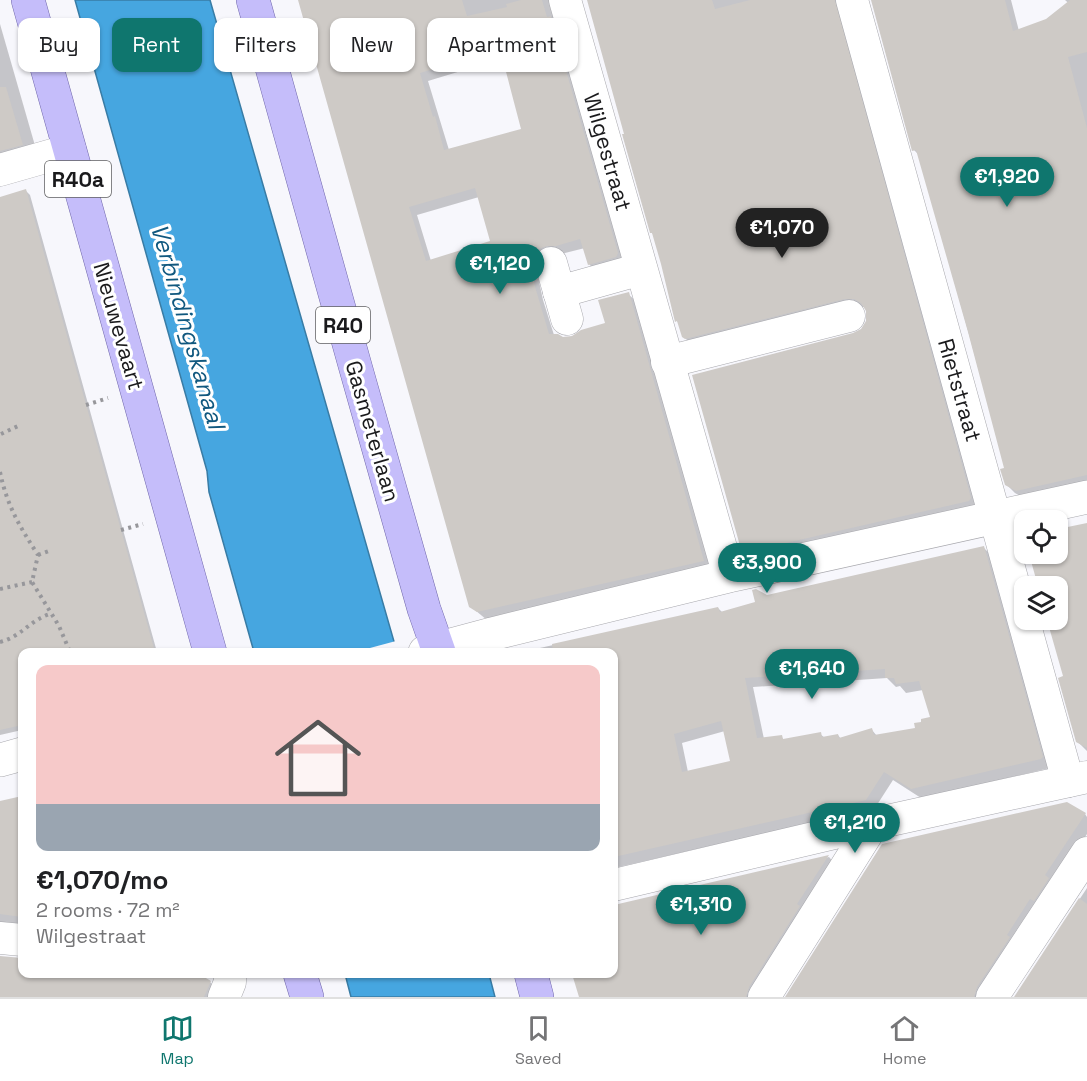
<!DOCTYPE html>
<meta charset="utf-8">
<style>
:root{--surface:#fff;--page:#f6f6f6;--text:#202124;--muted:#757577;--line:#e0e0e0;--accent:#0f766e}
body{margin:0;font-family:"Space Grotesk",sans-serif;background:var(--page);color:var(--text);height:100vh;display:flex;flex-direction:column;font-size:22px;white-space:nowrap}
*{box-sizing:border-box;margin:0}
p{font-size:20px;color:var(--muted)}
.icon{flex:none;width:33px;height:33px;fill:none;stroke:currentColor;stroke-width:2;stroke-linecap:round;stroke-linejoin:round}
.map{position:relative;flex:1;overflow:hidden}
.drawer{position:absolute;left:18px;top:648px;width:600px;height:330px;display:flex;flex-direction:column;background:var(--surface);border-radius:12px;box-shadow:0 2px 4px #0004}
.drawer>*{flex:none}
.banner{position:absolute;left:18px;top:18px;width:600px;height:54px;display:flex;gap:12px}
.controls{position:absolute;left:1014px;top:510px;display:grid;gap:12px}
.controls a{display:grid;place-items:center;width:54px;height:54px;border-radius:12px;background:var(--surface);box-shadow:0 2px 4px #0004;font-size:30px}
.price{position:absolute;translate:-50% -51px;padding:0 14px;border-radius:21px;background:var(--accent);color:#fff;font-size:20px;line-height:39px;filter:drop-shadow(0 2px 3px #0008)}
.price::after{content:'';position:absolute;left:50%;top:36px;width:18px;height:14px;margin-left:-9px;background:inherit;clip-path:polygon(0 0,100% 0,50% 100%)}
.price.selected{background:#222;color:#fff}
ul{padding:0;list-style:none}
li{display:grid;align-content:center;gap:12px;height:318px;padding:0 18px}
li span{display:grid;place-items:center;height:186px;border-radius:12px;color:#555}
li>.icon{margin-inline-start:auto}
span .icon{width:108px;height:108px;fill:#fffc;stroke-width:1}
li b{font-size:26px}
.pill{padding:0 21px;border-radius:12px;background:var(--surface);box-shadow:0 2px 4px #0004;font-size:21px;line-height:54px}
.pill.selected{background:var(--accent);color:#fff}
.menu{display:flex;justify-content:space-around;align-items:center;height:84px;border-top:2px solid var(--line);background:var(--surface);font-size:16px;color:var(--muted)}
.menu a{display:grid;justify-items:center;gap:3px}
.menu .selected{color:var(--accent)}
.map>svg:first-child{display:block}
.water{fill:#46a6e0;stroke:#397ca5;stroke-width:1.5}
.pier{fill:#f7f7fc}
.shadow{fill:#0003;fill-rule:evenodd}
.building{fill:#cecac6;fill-rule:evenodd}
.lines{fill:none;stroke-linecap:round;stroke-linejoin:round}
.street-casing{stroke:#a8a8ad;stroke-width:33}
.secondary-casing{stroke:#a8a8ad;stroke-width:34}
.primary-casing{stroke:#7067aa;stroke-width:34}
.path{stroke:#97979b;stroke-width:4;stroke-dasharray:3 4.5;stroke-linecap:butt}
.street{stroke:#fff;stroke-width:32}
.secondary{stroke:#fff;stroke-width:33}
.primary{stroke:#c5bdfa;stroke-width:33}
.labels{text-anchor:middle;dominant-baseline:central;stroke-width:6;stroke-linejoin:round;paint-order:stroke}
.shield{fill:#fff;stroke:#5f5f60;stroke-width:1.5}
.shield-label{font-size:21px;font-weight:bold;fill:#1a1a1c}
.street-label{font-size:22px;fill:#1a1a1c;stroke:#fff}
.water-label{font-size:24px;font-style:italic;fill:#10587f;stroke:#fff}
</style>
<div class="map">
<svg width="1087" height="997" viewBox="0 0 1087 997">
<rect width="100%" height="100%" fill="#f7f7fc"/>
<!-- water -->
<g class="water">
<path d="M 75,0 L 210,0 L 397,652 L 254,652 L 209,492 L 207,471 Z"/>
<path d="M 345,974 L 489,974 L 495,997 L 351,997 Z"/>
</g>
<!-- pier -->
<path class="pier" d="M 396,641 L 400,652 L 355,652 Z"/>
<!-- shadow -->
<g class="shadow">
<path d="M 300,0 L 552,0 L 626,262 L 597,273 L 589,264 L 585,248 L 565,253 L 556,253 L 535,262 L 543,300 L 554,335 L 563,338 L 573,338 L 606,324 L 628,294 L 637,302 L 711,569 L 487,620 L 470,606 ZM 504,58 L 523,130 L 449,150 L 428,81 ZM 479,197 L 492,242 L 431,261 L 417,215 Z"/>
<path d="M 589,0 L 845,0 L 979,507 L 752,561 L 744,552 L 854,335 L 862,330 L 868,322 L 868,311 L 864,307 L 854,307 L 692,345 L 683,336 L 680,324 L 677,321 L 654,235 L 651,232 Z"/>
<path d="M 872,0 L 1011,0 L 1019,31 L 1075,9 L 1065,0 L 1087,0 L 1087,485 L 1025,499 L 1015,493 L 1006,484 L 1006,469 L 920,156 L 914,150 Z"/>
<path d="M 0,24 L 40,163 L 0,177 Z"/>
<path d="M 26,191 L 30,195 L 157,652 L 22,652 L 22,730 L 0,735 L 0,198 Z"/>
<path d="M 1087,524 L 1087,751 L 1077,741 L 1065,678 L 1049,620 L 1058,620 L 1058,586 L 1040,586 L 1031,554 L 1058,554 L 1058,531 Z"/>
<path d="M 984,548 L 993,557 L 1050,768 L 921,798 L 893,780 L 875,808 L 614,868 L 614,652 L 522,652 L 718,608 L 723,613 L 757,603 L 767,597 ZM 887,678 L 896,687 L 900,686 L 906,693 L 923,690 L 932,718 L 916,729 L 877,736 L 872,730 L 841,739 L 838,735 L 825,738 L 820,734 L 784,740 L 781,737 L 764,739 L 753,687 ZM 725,731 L 732,762 L 688,772 L 682,743 Z"/>
<path d="M 22,797 L 22,924 L 0,922 L 0,802 Z"/>
<path d="M 1085,814 L 1087,817 L 1087,834 L 994,977 L 986,997 L 787,997 Z"/>
<path d="M 829,857 L 837,866 L 757,997 L 580,997 L 573,974 L 614,974 L 614,907 Z"/>
<path d="M 1087,888 L 1087,997 L 1015,997 Z"/>
<path d="M 0,958 L 22,959 L 22,974 L 196,974 L 210,982 L 219,992 L 217,997 L 0,997 Z"/>
</g>
<!-- building -->
<g class="building">
<path d="M 298,0 L 462,0 L 467,16 L 507,7 L 506,4 L 521,0 L 542,0 L 547,17 L 551,16 L 551,18 L 618,253 L 616,257 L 588,265 L 580,239 L 556,246 L 547,246 L 527,253 L 536,290 L 549,334 L 558,334 L 563,337 L 572,336 L 581,330 L 605,323 L 598,300 L 629,292 L 704,561 L 477,612 L 469,607 ZM 500,49 L 521,129 L 444,150 L 435,116 L 433,117 L 420,73 ZM 475,188 L 490,241 L 426,261 L 409,207 Z"/>
<path d="M 587,0 L 712,0 L 715,9 L 750,0 L 835,0 L 971,498 L 969,501 L 742,553 L 692,375 L 853,333 L 861,329 L 866,321 L 866,311 L 861,303 L 854,299 L 845,299 L 685,339 L 682,337 L 677,321 L 675,322 L 661,264 L 652,233 L 650,233 L 622,134 L 624,134 Z"/>
<path d="M 871,0 L 1005,0 L 1013,31 L 1046,19 L 1070,0 L 1087,0 L 1087,52 L 1068,57 L 1087,128 L 1087,475 L 1016,491 L 1005,485 L 1000,469 L 1004,468 L 968,332 L 916,150 L 912,151 Z"/>
<path d="M 0,87 L 6,87 L 23,145 L 0,151 Z"/>
<path d="M 26,189 L 155,652 L 22,652 L 22,725 L 0,730 L 0,197 Z"/>
<path d="M 1087,523 L 1087,748 L 1076,742 L 1058,678 L 1063,676 L 1047,620 L 1058,620 L 1058,586 L 1038,586 L 1029,554 L 1058,554 L 1058,529 Z"/>
<path d="M 984,546 L 1043,757 L 1041,759 L 911,789 L 884,772 L 866,800 L 614,857 L 614,652 L 553,652 L 552,644 L 718,607 L 720,612 L 755,602 L 752,590 L 756,589 L 767,595 ZM 885,669 L 885,678 L 894,678 L 896,684 L 919,681 L 930,717 L 921,719 L 921,722 L 914,723 L 915,728 L 874,735 L 872,728 L 839,738 L 838,734 L 822,737 L 821,732 L 783,739 L 782,735 L 757,738 L 745,678 ZM 721,721 L 730,761 L 682,772 L 674,734 Z"/>
<path d="M 22,796 L 22,917 L 0,914 L 0,801 Z"/>
<path d="M 1067,802 L 1086,813 L 1045,875 L 1049,878 L 1034,901 L 1030,899 L 1007,935 L 1010,937 L 977,987 L 974,997 L 785,997 L 882,844 Z"/>
<path d="M 829,855 L 797,904 L 800,906 L 749,987 L 746,997 L 579,997 L 572,974 L 614,974 L 614,905 Z"/>
<path d="M 1079,898 L 1087,904 L 1087,997 L 1014,997 Z"/>
<path d="M 0,956 L 22,958 L 22,974 L 199,974 L 211,981 L 204,997 L 0,997 Z"/>
</g>
<g class="lines">
<defs>
<g id="street">
<path d="M 565,0 L 729,576"/>
<path d="M 852,0 L 1068,781"/>
<path d="M 0,170 L 70,150"/>
<path d="M 551,263 L 567,319"/>
<path d="M 559,292 L 641,269"/>
<path d="M 667,362 L 849,316"/>
<path d="M 614,885 L 873,824 L 1087,777"/>
<path d="M 0,938 L 22,940"/>
<path d="M 224,997 L 230,982 L 230,974"/>
<path d="M 764,997 L 873,824"/>
<path d="M 992,997 L 1087,853"/>
</g>
<g id="secondary">
<path d="M 425,652 L 492,634 L 729,576 L 1087,497"/>
<path d="M 0,760 L 22,754"/>
</g>
<g id="primary">
<path d="M 28,0 L 210,652"/>
<path d="M 253,0 L 356,369 L 424,609 L 439,652"/>
<path d="M 300,974 L 307,997"/>
<path d="M 531,974 L 537,997"/>
</g>
</defs>
<!-- street casing -->
<use href="#street" class="street-casing"/>
<!-- secondary casing -->
<use href="#secondary" class="secondary-casing"/>
<!-- primary casing -->
<use href="#primary" class="primary-casing"/>
<!-- path -->
<g class="path">
<path d="M 86,405 L 108,398"/>
<path d="M 1,434 L 18,426"/>
<path d="M 0,472 C 7,506 20,527 38,555 L 32,582 L 59,626 L 70,652"/>
<path d="M 121,530 L 143,524"/>
<path d="M 38,555 L 52,550"/>
<path d="M 0,589 L 32,582"/>
<path d="M 0,642 C 21,637 30,620 50,614"/>
</g>
<!-- street -->
<use href="#street" class="street"/>
<!-- secondary -->
<use href="#secondary" class="secondary"/>
<!-- primary -->
<use href="#primary" class="primary"/>
</g>
<g class="labels">
<!-- shield labels -->
<g class="shield">
<rect x="45" y="161" width="66" height="36" rx="4.5"/>
<rect x="316" y="307" width="54" height="36" rx="4.5"/>
</g>
<g class="shield-label">
<text x="78" y="179">R40a</text>
<text x="343" y="325">R40</text>
</g>
<!-- street labels -->
<g class="street-label">
<text transform="translate(608 152) rotate(74)">Wilgestraat</text>
<text transform="translate(119 326) rotate(74)">Nieuwevaart</text>
<text transform="translate(960 390) rotate(74)">Rietstraat</text>
<text transform="translate(373 431) rotate(74)">Gasmeterlaan</text>
</g>
<!-- water labels -->
<g class="water-label">
<text transform="translate(188 326) rotate(74)">Verbindingskanaal</text>
</g>
</g>
</svg>
<div class="controls">
<a><svg class="icon" aria-label="locate" viewBox="0 0 24 24"><circle cx="12" cy="12" r="6"/><path d="M12 2v4M12 18v4M2 12h4M18 12h4"/></svg></a>
<a><svg class="icon" aria-label="layers" viewBox="0 0 24 24"><path d="M12 4l9 5-9 5-9-5zM3 14l9 5 9-5"/></svg></a>
</div>
<b class="price" style="left:1007px;top:208px">€1,920</b>
<b class="price selected" style="left:782px;top:259px">€1,070</b>
<b class="price" style="left:500px;top:295px">€1,120</b>
<b class="price" style="left:767px;top:594px">€3,900</b>
<b class="price" style="left:812px;top:700px">€1,640</b>
<b class="price" style="left:855px;top:854px">€1,210</b>
<b class="price" style="left:701px;top:936px">€1,310</b>
<div class="banner">
<a class="pill">Buy</a>
<a class="pill selected">Rent</a>
<a class="pill">Filters</a>
<a class="pill">New</a>
<a class="pill">Apartment</a>
</div>
<section class="drawer">
<ul>
<li><span style="background:linear-gradient(#f6c9c9 75%,#9aa5b1 0)"><svg class="icon" aria-label="home" viewBox="0 0 24 24"><path d="M3 11l9-7 9 7M6 9v11h12V9"/></svg></span><div><b>€1,070/mo</b><p>2 rooms · 72 m²</p><p>Wilgestraat</p></div></li>
</ul>
</section>
</div>
<nav class="menu">
<a class="selected"><svg class="icon" aria-label="map" viewBox="0 0 24 24"><path d="M3 6l6-2 6 2 6-2v14l-6 2-6-2-6 2zM9 4v14M15 6v14"/></svg>Map</a>
<a><svg class="icon" aria-label="saved" viewBox="0 0 24 24"><path d="M7 4h10v16l-5-4-5 4z"/></svg>Saved</a>
<a><svg class="icon" aria-label="home" viewBox="0 0 24 24"><path d="M3 11l9-7 9 7M6 9v11h12V9"/></svg>Home</a>
</nav>
